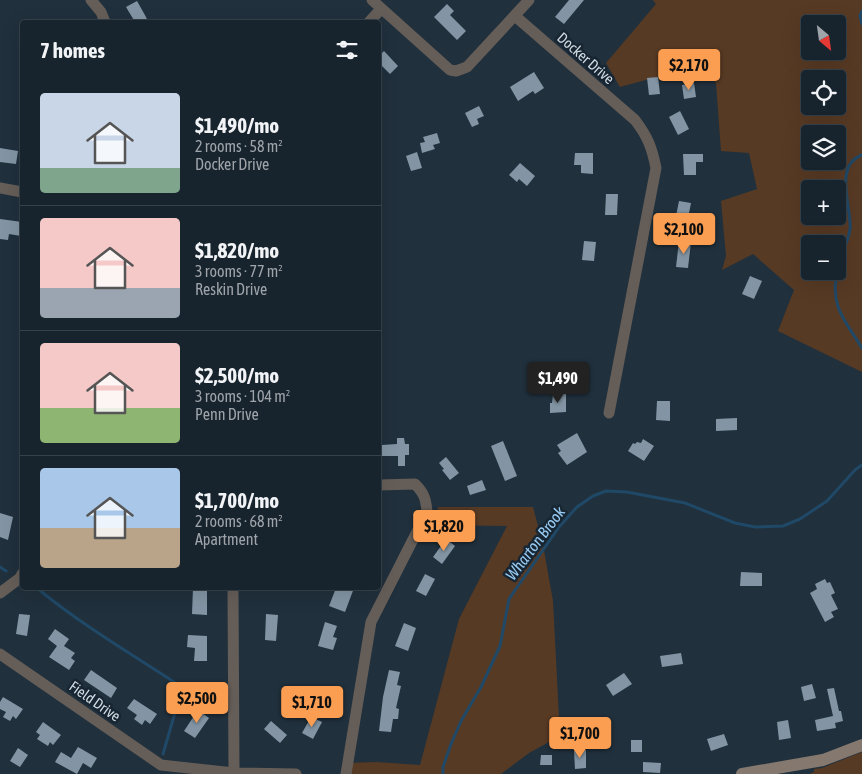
<!DOCTYPE html>
<meta charset="utf-8">
<style>
:root{--surface:#18242d;--page:#253039;--text:#f1f3f6;--muted:#9fa4aa;--line:#364149;--accent:#fb9e51}
body{margin:0;font-family:"Asap Condensed",sans-serif;background:var(--page);color:var(--text);height:100vh;display:flex;flex-direction:column;font-size:19px;white-space:nowrap}
*{box-sizing:border-box;margin:0}
p{font-size:16px;color:var(--muted)}
.icon{flex:none;width:28px;height:28px;fill:none;stroke:currentColor;stroke-width:2;stroke-linecap:round;stroke-linejoin:round}
.map{position:relative;flex:1;overflow:hidden}
.side{position:absolute;left:20px;top:20px;width:361px;height:570px;display:flex;flex-direction:column;background:var(--surface);border-radius:5px;box-shadow:0 5px 20px #0002,0 0 0 1px var(--line)}
.side>*{flex:none}
.needle{width:32px;rotate:151deg}
.buttons{position:absolute;left:801px;top:15px;display:grid;gap:10px}
.buttons a{display:grid;place-items:center;width:45px;height:45px;border-radius:5px;background:var(--surface);box-shadow:0 5px 20px #0002,0 0 0 1px var(--line);font-size:25px}
.price{position:absolute;translate:-50% -42px;padding:0 11px;border-radius:5px;background:var(--accent);color:#111;font-size:16px;line-height:32px;filter:drop-shadow(0 1px 2px #0008)}
.price::after{content:'';position:absolute;left:50%;top:30px;width:15px;height:11px;margin-left:-8px;background:inherit;clip-path:polygon(0 0,100% 0,50% 100%)}
.price.selected{background:#222;color:#fff}
ul{padding:0;list-style:none}
li{display:flex;align-items:center;gap:15px;height:125px;padding:0 20px}
li+li{border-top:1px solid var(--line)}
li span{display:grid;place-items:center;flex:none;width:140px;height:100px;border-radius:5px;color:#555}
li>.icon{margin-inline-start:auto}
span .icon{width:60px;height:60px;fill:#fffc;stroke-width:1}
li b{font-size:21px}
h2{display:flex;justify-content:space-between;align-items:center;height:60px;padding:0 20px;font-size:21px}
.map>svg:first-child{display:block}
.green{fill:#573a24;fill-rule:evenodd}
.lines{fill:none;stroke-linecap:round;stroke-linejoin:round}
.stream{stroke:#204867;stroke-width:3}
.building{fill:#8395a4}
.street{stroke:#655d58;stroke-width:11}
.secondary{stroke:#84786f;stroke-width:12}
.labels{text-anchor:middle;dominant-baseline:central;stroke-width:5;stroke-linejoin:round;paint-order:stroke}
.street-label{font-size:15px;fill:#d2dce4;stroke:#172632}
.water-label{font-size:16px;font-style:italic;fill:#98cbf4;stroke:#172632}
</style>
<div class="map">
<svg width="862" height="774" viewBox="0 0 862 774">
<rect width="100%" height="100%" fill="#20303c"/>
<!-- green -->
<g class="green">
<path d="M 653,0 L 862,0 L 862,372 L 778,331 L 794,290 L 753,254 L 722,270 L 726,256 L 721,201 L 757,189 L 749,153 L 721,151 L 716,83 L 701,58 L 679,71 L 620,87 L 606,63 L 656,4 ZM 810,24 L 838,24 L 838,51 L 810,51 ZM 810,79 L 838,79 L 838,106 L 810,106 ZM 810,134 L 838,134 L 838,161 L 810,161 ZM 810,189 L 838,189 L 838,216 L 810,216 ZM 810,244 L 838,244 L 838,271 L 810,271 Z"/>
<path d="M 438,507 L 533,507 L 543,545 L 553,601 L 560,736 L 529,753 L 501,774 L 346,774 L 346,763 L 376,762 L 420,765 L 459,619 L 507,526 L 432,525 L 437,516 Z"/>
<path d="M 862,752 L 862,774 L 809,774 L 814,772 L 814,769 L 822,768 Z"/>
</g>
<g class="lines">
<!-- stream -->
<g class="stream">
<path d="M 862,11 L 860,16 L 862,24"/>
<path d="M 838,270 C 840,256 848,243 850,229 C 852,208 833,165 862,155"/>
<path d="M 837,271 C 830,307 844,319 862,348"/>
<path d="M 0,567 L 6,571"/>
<path d="M 37,588 C 80,624 130,653 177,684 L 181,692 L 163,754"/>
<path d="M 443,774 L 443,767 L 451,744 L 461,721 L 481,687 L 500,646 L 509,599 L 559,527 L 577,507 L 593,496 L 606,491 L 627,492 L 685,503 L 735,523 L 755,527 L 783,526 L 800,519 L 827,501 L 855,470 L 862,465"/>
</g>
</g>
<!-- building -->
<g class="building">
<path d="M 569,0 L 584,0 L 564,24 L 555,17 Z"/>
<path d="M 137,1 L 146,17 L 148,22 L 135,22 L 126,7 Z"/>
<path d="M 447,4 L 454,11 L 450,15 L 466,31 L 457,40 L 434,17 Z"/>
<path d="M 384,51 L 398,66 L 390,74 L 379,63 L 379,56 Z"/>
<path d="M 534,72 L 544,88 L 535,94 L 533,91 L 518,101 L 510,87 Z"/>
<path d="M 658,77 L 660,94 L 649,95 L 647,78 Z"/>
<path d="M 694,83 L 696,97 L 684,99 L 682,85 Z"/>
<path d="M 479,106 L 484,116 L 477,119 L 479,124 L 472,127 L 465,113 Z"/>
<path d="M 680,111 L 689,129 L 678,135 L 669,117 Z"/>
<path d="M 437,133 L 440,143 L 433,145 L 435,149 L 422,153 L 420,143 L 425,142 L 423,137 Z"/>
<path d="M 0,148 L 18,151 L 16,164 L 0,162 Z"/>
<path d="M 417,152 L 422,168 L 411,171 L 406,156 Z"/>
<path d="M 575,153 L 593,153 L 593,174 L 581,173 L 581,165 L 574,165 Z"/>
<path d="M 683,154 L 703,154 L 703,162 L 696,162 L 696,175 L 684,175 Z"/>
<path d="M 520,163 L 535,176 L 527,186 L 519,179 L 517,182 L 509,175 Z"/>
<path d="M 606,194 L 618,194 L 617,215 L 605,215 Z"/>
<path d="M 679,201 L 691,203 L 687,223 L 675,221 Z"/>
<path d="M 0,219 L 22,222 L 21,236 L 9,234 L 8,240 L 0,239 Z"/>
<path d="M 584,241 L 596,242 L 594,261 L 582,260 Z"/>
<path d="M 679,241 L 691,242 L 688,268 L 676,267 Z"/>
<path d="M 750,276 L 762,281 L 754,299 L 742,294 Z"/>
<path d="M 553,394 L 566,394 L 566,412 L 550,413 L 550,403 L 552,403 Z"/>
<path d="M 657,401 L 670,401 L 670,421 L 656,420 Z"/>
<path d="M 737,418 L 737,430 L 716,431 L 716,419 Z"/>
<path d="M 577,433 L 587,452 L 567,465 L 558,453 L 561,451 L 557,445 Z"/>
<path d="M 397,438 L 404,438 L 405,444 L 409,444 L 409,455 L 405,455 L 405,466 L 398,466 L 398,456 L 382,456 L 382,445 L 397,444 Z"/>
<path d="M 643,439 L 654,446 L 644,461 L 628,451 L 633,443 L 635,444 L 637,442 L 641,443 Z"/>
<path d="M 503,441 L 517,476 L 505,481 L 491,446 Z"/>
<path d="M 446,457 L 459,473 L 450,480 L 442,470 L 444,469 L 439,463 Z"/>
<path d="M 482,480 L 486,490 L 470,495 L 467,486 Z"/>
<path d="M 0,513 L 13,517 L 8,540 L 0,537 Z"/>
<path d="M 446,539 L 455,546 L 442,564 L 433,557 Z"/>
<path d="M 741,572 L 762,573 L 762,586 L 740,586 Z"/>
<path d="M 425,574 L 435,579 L 426,596 L 416,591 Z"/>
<path d="M 825,579 L 827,583 L 830,582 L 835,593 L 831,595 L 838,609 L 831,612 L 834,617 L 825,622 L 810,593 L 817,589 L 815,584 Z"/>
<path d="M 193,588 L 207,588 L 207,615 L 192,614 Z"/>
<path d="M 336,588 L 354,588 L 345,612 L 329,606 Z"/>
<path d="M 19,614 L 30,615 L 27,636 L 16,634 Z"/>
<path d="M 266,614 L 278,615 L 276,641 L 265,640 Z"/>
<path d="M 325,622 L 337,626 L 333,637 L 337,638 L 333,650 L 318,646 Z"/>
<path d="M 404,623 L 416,628 L 408,651 L 395,646 Z"/>
<path d="M 55,629 L 69,639 L 64,646 L 75,653 L 71,658 L 75,661 L 69,670 L 49,657 L 57,646 L 48,639 Z"/>
<path d="M 188,635 L 207,636 L 207,661 L 194,661 L 195,648 L 187,647 Z"/>
<path d="M 681,653 L 683,664 L 662,667 L 660,656 Z"/>
<path d="M 91,670 L 117,688 L 111,698 L 84,680 Z"/>
<path d="M 389,670 L 400,672 L 397,685 L 401,686 L 396,708 L 399,709 L 398,719 L 393,719 L 391,732 L 379,731 L 383,697 Z"/>
<path d="M 624,673 L 632,684 L 613,696 L 606,685 Z"/>
<path d="M 812,684 L 816,698 L 804,701 L 801,687 Z"/>
<path d="M 834,688 L 839,711 L 841,711 L 843,721 L 835,723 L 836,728 L 817,731 L 815,720 L 833,716 L 827,689 Z"/>
<path d="M 3,697 L 23,709 L 16,719 L 13,716 L 10,721 L 3,717 L 6,712 L 0,709 L 0,702 Z"/>
<path d="M 134,699 L 157,714 L 150,724 L 145,720 L 142,725 L 134,719 L 137,715 L 127,708 Z"/>
<path d="M 198,710 L 209,718 L 195,738 L 184,731 Z"/>
<path d="M 311,717 L 322,722 L 313,739 L 302,733 Z"/>
<path d="M 788,720 L 791,738 L 779,740 L 777,722 Z"/>
<path d="M 271,721 L 287,735 L 280,743 L 264,729 Z"/>
<path d="M 43,722 L 61,735 L 53,745 L 50,742 L 48,746 L 37,739 L 40,735 L 36,732 Z"/>
<path d="M 724,734 L 728,745 L 711,751 L 707,739 Z"/>
<rect x="631" y="740" width="11" height="12"/>
<path d="M 78,747 L 97,758 L 91,768 L 83,763 L 77,774 L 55,762 L 61,752 L 71,758 Z"/>
<path d="M 18,748 L 28,755 L 20,767 L 10,761 Z"/>
<path d="M 586,750 L 586,768 L 575,769 L 574,751 Z"/>
<path d="M 541,755 L 552,755 L 552,765 L 540,765 Z"/>
<path d="M 643,762 L 661,763 L 660,773 L 643,772 Z"/>
</g>
<g class="lines">
<!-- street -->
<g class="street">
<path d="M 91,0 L 101,12 L 105,22"/>
<path d="M 372,0 L 450,70 L 456,71 L 467,67 L 529,0"/>
<path d="M 515,16 L 635,120 C 648,137 652,148 656,168 L 609,413"/>
<path d="M 369,22 L 381,9"/>
<path d="M 0,188 L 22,192"/>
<path d="M 233,588 L 234,773"/>
<path d="M 0,593 L 20,578 L 22,574"/>
<path d="M 0,654 L 161,765 L 234,773 L 296,774"/>
<path d="M 346,774 L 371,622 L 427,512 C 426,499 424,493 415,484 L 379,485"/>
</g>
<!-- secondary -->
<path class="secondary" d="M 742,774 L 823,760 L 862,745"/>
</g>
<g class="labels">
<!-- street labels -->
<g class="street-label">
<text transform="translate(586 58) rotate(41)">Docker Drive</text>
<text transform="translate(95 701) rotate(35)">Field Drive</text>
</g>
<!-- water labels -->
<g class="water-label">
<text transform="translate(535 543) rotate(-53)">Wharton Brook</text>
</g>
</g>
</svg>
<div class="buttons">
<a><svg class="needle" viewBox="-14 -14 28 28"><path d="M0-13l5 13h-10z" fill="#e53935"/><path d="M0 13l5-13h-10z" fill="#9fa4aa"/></svg></a>
<a><svg class="icon" aria-label="locate" viewBox="0 0 24 24"><circle cx="12" cy="12" r="6"/><path d="M12 2v4M12 18v4M2 12h4M18 12h4"/></svg></a>
<a><svg class="icon" aria-label="layers" viewBox="0 0 24 24"><path d="M12 4l9 5-9 5-9-5zM3 14l9 5 9-5"/></svg></a>
<a>+</a>
<a>−</a>
</div>
<b class="price" style="left:689px;top:91px">$2,170</b>
<b class="price" style="left:684px;top:255px">$2,100</b>
<b class="price selected" style="left:558px;top:404px">$1,490</b>
<b class="price" style="left:444px;top:552px">$1,820</b>
<b class="price" style="left:197px;top:724px">$2,500</b>
<b class="price" style="left:312px;top:728px">$1,710</b>
<b class="price" style="left:580px;top:759px">$1,700</b>
<section class="side">
<h2>7 homes<svg class="icon" aria-label="filters" viewBox="0 0 24 24"><path d="M4 7h16M4 17h16"/><circle cx="9" cy="7" r="2"/><circle cx="15" cy="17" r="2"/></svg></h2>
<ul>
<li><span style="background:linear-gradient(#c9d6e8 75%,#7fa58c 0)"><svg class="icon" aria-label="home" viewBox="0 0 24 24"><path d="M3 11l9-7 9 7M6 9v11h12V9"/></svg></span><div><b>$1,490/mo</b><p>2 rooms · 58 m²</p><p>Docker Drive</p></div></li>
<li><span style="background:linear-gradient(#f6c9c9 70%,#9aa5b1 0)"><svg class="icon" aria-label="home" viewBox="0 0 24 24"><path d="M3 11l9-7 9 7M6 9v11h12V9"/></svg></span><div><b>$1,820/mo</b><p>3 rooms · 77 m²</p><p>Reskin Drive</p></div></li>
<li><span style="background:linear-gradient(#f6c9c9 65%,#8fb573 0)"><svg class="icon" aria-label="home" viewBox="0 0 24 24"><path d="M3 11l9-7 9 7M6 9v11h12V9"/></svg></span><div><b>$2,500/mo</b><p>3 rooms · 104 m²</p><p>Penn Drive</p></div></li>
<li><span style="background:linear-gradient(#a9c7e8 60%,#b9a48a 0)"><svg class="icon" aria-label="home" viewBox="0 0 24 24"><path d="M3 11l9-7 9 7M6 9v11h12V9"/></svg></span><div><b>$1,700/mo</b><p>2 rooms · 68 m²</p><p>Apartment</p></div></li>
</ul>
</section>
</div>
